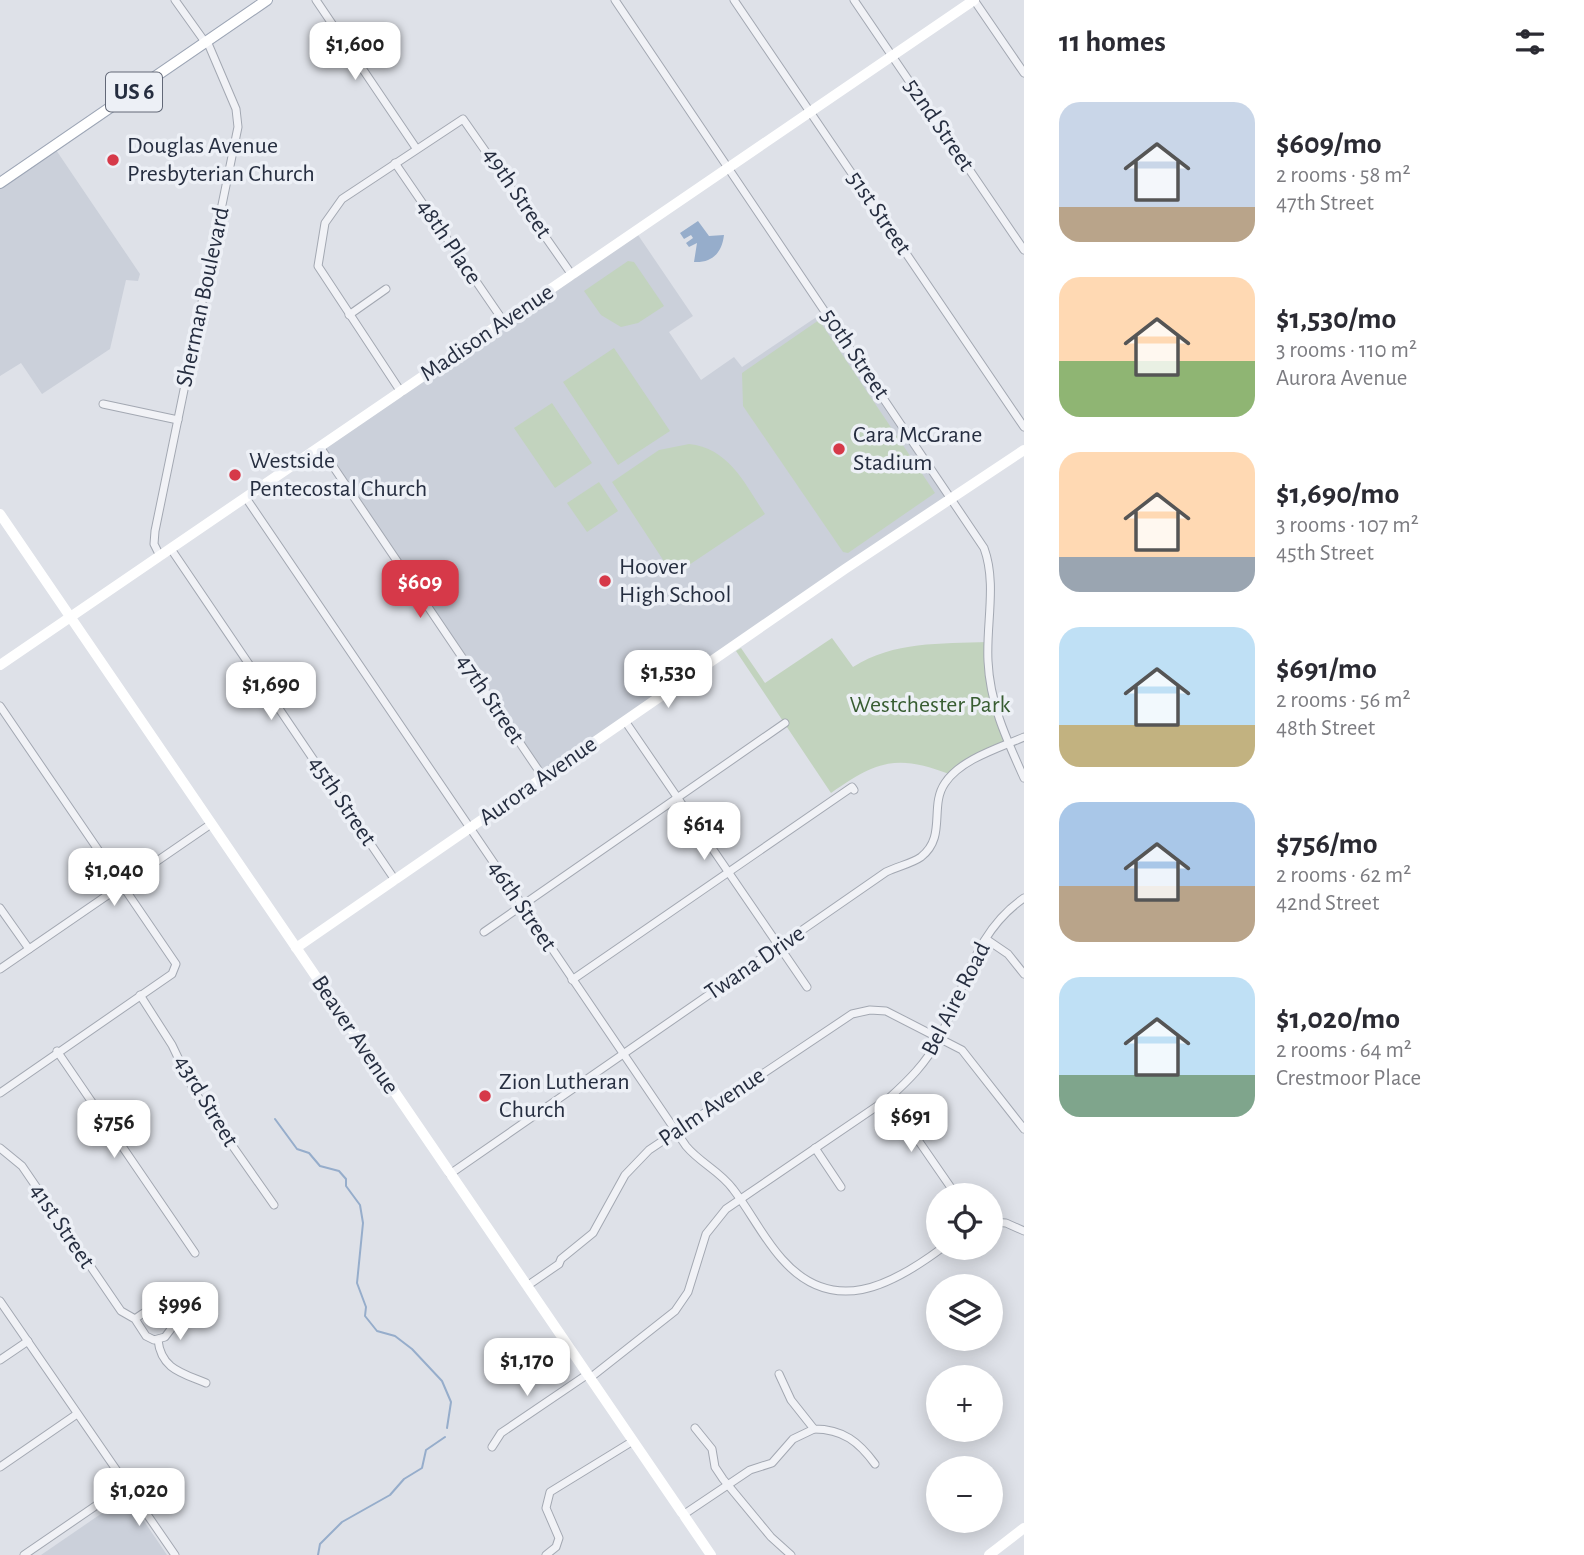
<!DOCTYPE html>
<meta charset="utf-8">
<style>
:root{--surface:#fff;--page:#f2f2f3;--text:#2b2b33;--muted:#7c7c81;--accent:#d63949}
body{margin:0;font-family:"Alegreya Sans",sans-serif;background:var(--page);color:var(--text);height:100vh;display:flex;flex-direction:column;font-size:26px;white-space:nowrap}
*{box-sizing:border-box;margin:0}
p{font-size:23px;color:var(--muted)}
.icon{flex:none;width:38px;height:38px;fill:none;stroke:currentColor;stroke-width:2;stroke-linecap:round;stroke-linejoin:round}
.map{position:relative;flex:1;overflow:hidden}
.side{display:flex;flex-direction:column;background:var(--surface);width:560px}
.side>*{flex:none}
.buttons{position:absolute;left:926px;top:1183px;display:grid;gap:14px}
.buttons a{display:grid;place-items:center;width:77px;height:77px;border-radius:50%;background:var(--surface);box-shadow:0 4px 18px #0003;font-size:35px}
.price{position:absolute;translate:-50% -60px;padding:0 16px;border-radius:14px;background:#fff;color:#222;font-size:23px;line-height:46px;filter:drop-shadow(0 2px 4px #0008)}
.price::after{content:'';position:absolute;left:50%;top:42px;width:21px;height:16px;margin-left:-10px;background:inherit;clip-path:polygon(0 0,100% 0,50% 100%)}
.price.active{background:var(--accent);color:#fff}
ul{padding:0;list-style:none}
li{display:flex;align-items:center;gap:21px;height:175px;padding:0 35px}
li span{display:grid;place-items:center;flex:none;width:196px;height:140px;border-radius:21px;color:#555}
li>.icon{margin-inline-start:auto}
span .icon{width:84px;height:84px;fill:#fffc;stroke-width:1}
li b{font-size:30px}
h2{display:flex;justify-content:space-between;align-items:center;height:84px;padding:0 35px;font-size:30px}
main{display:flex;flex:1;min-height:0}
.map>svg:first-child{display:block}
.built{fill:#cbd0da}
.green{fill:#c2d3be}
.water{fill:#96adcb}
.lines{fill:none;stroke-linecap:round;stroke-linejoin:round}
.stream{stroke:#96adcb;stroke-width:2}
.street-casing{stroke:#a3a8b2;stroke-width:9}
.primary-casing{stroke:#9ca5b5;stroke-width:12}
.street{stroke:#f1f2f6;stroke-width:7}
.secondary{stroke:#fff;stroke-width:10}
.primary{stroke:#fff;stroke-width:10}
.poi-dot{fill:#d63949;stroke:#edf0f6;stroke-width:2.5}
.labels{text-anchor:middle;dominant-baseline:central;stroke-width:7;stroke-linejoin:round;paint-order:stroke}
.shield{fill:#edf0f6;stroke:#626877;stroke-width:2}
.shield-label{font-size:23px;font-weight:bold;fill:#262e40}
.street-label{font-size:24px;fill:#262e40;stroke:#edf0f6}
.poi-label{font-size:24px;fill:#262e40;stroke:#edf0f6;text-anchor:start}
.park-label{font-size:24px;fill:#385d32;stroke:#edf0f6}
</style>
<main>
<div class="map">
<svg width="1024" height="1555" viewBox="0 0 1024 1555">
<rect width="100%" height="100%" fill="#dee1e8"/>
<!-- built -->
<g class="built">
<path d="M 54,147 L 140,274 L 138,281 L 126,280 L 110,349 L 42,394 L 21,363 L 0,376 L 0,183 Z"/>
<path d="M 636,232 L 693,316 L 669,332 L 701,380 L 734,357 L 742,367 L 818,316 L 822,317 L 941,491 L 953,499 L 543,777 L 320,447 Z"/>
<path d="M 127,1496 L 167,1555 L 41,1555 Z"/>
</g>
<!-- green -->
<g class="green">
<path d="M 628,261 L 634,262 L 664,306 L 638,323 L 621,327 L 601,315 L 584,291 Z"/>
<path d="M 819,320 L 935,493 L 848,553 L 843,552 L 743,406 L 742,373 Z"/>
<path d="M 614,348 L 670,431 L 618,465 L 563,382 Z"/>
<path d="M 552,403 L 592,463 L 555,488 L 514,428 Z"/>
<path d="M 689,444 C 729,448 745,484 765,514 L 680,571 L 669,569 L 612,482 L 659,450 Z"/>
<path d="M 599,482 L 618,511 L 587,532 L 567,503 Z"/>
<path d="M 832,638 L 853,667 C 894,641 940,644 988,642 L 989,683 L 1008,744 L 952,775 C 897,754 878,760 831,793 L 736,651 L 741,648 L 765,683 Z"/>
</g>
<!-- water -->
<path class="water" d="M 698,221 L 709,236 L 724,235 C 722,253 712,263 694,262 L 697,243 L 689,247 L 686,243 L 693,238 L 691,235 L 684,239 L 680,233 Z"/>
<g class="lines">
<!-- stream -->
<g class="stream">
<path d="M 275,1119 L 297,1149 L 309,1153 L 320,1166 L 339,1171 L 346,1179 L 346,1186 L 360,1205 L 363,1223 L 357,1283 L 366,1307 L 365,1316 L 377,1331 L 395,1336 L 412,1349 L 442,1381 L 451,1402 L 447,1428"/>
<path d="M 318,1555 L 320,1544 L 342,1522 L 390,1495 L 404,1479 L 422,1468 L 426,1450 L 445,1437"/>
</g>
<defs>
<g id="street">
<path d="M 175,0 L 205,42"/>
<path d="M 316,0 L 416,148"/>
<path d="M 615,0 L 984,548 C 997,583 986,624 988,661 C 990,704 1006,738 1024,778"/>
<path d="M 734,0 L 1024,427"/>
<path d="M 854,0 L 1024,250"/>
<path d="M 974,0 L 1024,73"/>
<path d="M 395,163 L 504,322"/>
<path d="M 349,315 L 386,289"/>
<path d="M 401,392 L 318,266 L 325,223 L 342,199 L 463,119 L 572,275"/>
<path d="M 103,404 L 178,420"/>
<path d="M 320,447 L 543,777"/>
<path d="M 246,498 L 686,1146 C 700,1163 720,1171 733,1189 C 750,1211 763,1238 782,1259 C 833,1317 891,1286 942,1248"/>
<path d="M 171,549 L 395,880"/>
<path d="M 160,556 L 154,544 L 155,531 L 238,127 L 236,109 L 207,41"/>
<path d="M 0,706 L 176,964 L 172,974 L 0,1093"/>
<path d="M 625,721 L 807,987"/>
<path d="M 0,908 L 29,949"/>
<path d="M 484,932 L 785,723"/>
<path d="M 986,939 L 1008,954 L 1024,974"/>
<path d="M 0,969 L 211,824"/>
<path d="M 572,980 L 852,787 L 854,790"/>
<path d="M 140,995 L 172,1045 L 194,1091 L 274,1205"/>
<path d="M 57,1051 L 195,1253"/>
<path d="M 889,1098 L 956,1195"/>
<path d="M 0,1148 L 22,1166 L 121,1311 L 135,1319 L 146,1336 L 154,1340 L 165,1337 L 171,1329 L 168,1314 C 155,1303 146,1311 135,1319"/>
<path d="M 815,1148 L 841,1187"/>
<path d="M 450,1174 L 886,872 C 898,866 911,864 921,857 C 947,837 929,806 945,783 C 961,759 999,748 1024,737"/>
<path d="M 990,1222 L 1006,1223 L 1024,1231"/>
<path d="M 527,1286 L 559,1264 L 561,1259 L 593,1233 L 625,1175 L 649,1150 L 852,1014 L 870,1010 L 886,1011 L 962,1050 L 1024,1129"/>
<path d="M 0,1301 L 175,1555"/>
<path d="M 158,1340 C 161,1369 182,1373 206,1383"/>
<path d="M 0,1360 L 28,1341"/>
<path d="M 779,1374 L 791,1400 L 814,1429 C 843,1429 859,1442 875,1464"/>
<path d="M 590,1378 L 675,1311 L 688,1292 L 706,1234 L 726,1209 L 889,1098 C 909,1080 926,1063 938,1040 C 966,989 973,933 1024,898"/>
<path d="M 695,1428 L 712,1449 L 715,1467 L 723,1479 L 771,1537 L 791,1555"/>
<path d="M 492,1447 L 501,1433 L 588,1374"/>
<path d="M 0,1467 L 77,1414"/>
<path d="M 683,1515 L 750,1470 L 772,1463 L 793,1439 L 814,1429"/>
<path d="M 24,1555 L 126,1485"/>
<path d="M 546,1555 L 556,1547 L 559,1538 L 546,1508 L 550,1492 L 633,1441"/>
</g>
<path id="primary" d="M 0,183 L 267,0"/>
</defs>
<!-- street casing -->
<use href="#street" class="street-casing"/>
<!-- primary casing -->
<use href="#primary" class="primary-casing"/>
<!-- street -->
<use href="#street" class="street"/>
<!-- secondary -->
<g class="secondary">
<path d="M 0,514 L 711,1555"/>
<path d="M 0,665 L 974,0"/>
<path d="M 296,948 L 845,569 L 1024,450"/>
<path d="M 989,1555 L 1024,1528"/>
</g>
<!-- primary -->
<use href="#primary" class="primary"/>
</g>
<!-- markers -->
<g class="poi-dot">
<circle cx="113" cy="160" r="7"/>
<circle cx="839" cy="449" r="7"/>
<circle cx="235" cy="475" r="7"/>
<circle cx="605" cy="581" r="7"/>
<circle cx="485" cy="1096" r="7"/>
</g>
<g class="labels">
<!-- shield labels -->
<rect class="shield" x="106" y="72.5" width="56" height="39" rx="5"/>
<g class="shield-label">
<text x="134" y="92">US 6</text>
</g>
<!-- street labels -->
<g class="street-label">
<text transform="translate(939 125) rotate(56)">52nd Street</text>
<text transform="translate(517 193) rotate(56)">49th Street</text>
<text transform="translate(879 213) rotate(56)">51st Street</text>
<text transform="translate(449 242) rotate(56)">48th Place</text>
<text transform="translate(203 297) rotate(-78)">Sherman Boulevard</text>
<text transform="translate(487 333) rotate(-34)">Madison Avenue</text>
<text transform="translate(855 354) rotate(56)">50th Street</text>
<text transform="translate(490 699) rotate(56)">47th Street</text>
<text transform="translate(538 781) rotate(-35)">Aurora Avenue</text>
<text transform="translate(342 801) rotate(56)">45th Street</text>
<text transform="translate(522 906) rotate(56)">46th Street</text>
<text transform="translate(755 963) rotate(-34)">Twana Drive</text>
<text transform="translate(956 999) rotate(-63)">Bel Aire Road</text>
<text transform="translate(355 1035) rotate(56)">Beaver Avenue</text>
<text transform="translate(206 1101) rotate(59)">43rd Street</text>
<text transform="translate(712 1107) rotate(-34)">Palm Avenue</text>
<text transform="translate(62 1226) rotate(56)">41st Street</text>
</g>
<!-- poi labels -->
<g class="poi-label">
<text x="127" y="146">Douglas Avenue<tspan x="127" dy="28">Presbyterian Church</tspan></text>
<text x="853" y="435">Cara McGrane<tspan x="853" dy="28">Stadium</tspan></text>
<text x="249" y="461">Westside<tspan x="249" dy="28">Pentecostal Church</tspan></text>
<text x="619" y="567">Hoover<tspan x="619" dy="28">High School</tspan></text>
<text x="499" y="1082">Zion Lutheran<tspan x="499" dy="28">Church</tspan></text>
</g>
<!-- park labels -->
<g class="park-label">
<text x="930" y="705">Westchester Park</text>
</g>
</g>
</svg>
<div class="buttons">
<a><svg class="icon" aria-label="locate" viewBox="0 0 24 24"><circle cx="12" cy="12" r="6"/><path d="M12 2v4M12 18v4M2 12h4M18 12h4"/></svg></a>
<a><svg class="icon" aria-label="layers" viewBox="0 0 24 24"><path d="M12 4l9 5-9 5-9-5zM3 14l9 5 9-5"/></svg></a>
<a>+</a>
<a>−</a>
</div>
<b class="price" style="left:355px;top:82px">$1,600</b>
<b class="price active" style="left:420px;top:620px">$609</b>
<b class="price" style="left:668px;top:710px">$1,530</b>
<b class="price" style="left:271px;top:722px">$1,690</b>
<b class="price" style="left:704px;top:862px">$614</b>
<b class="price" style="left:114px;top:908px">$1,040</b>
<b class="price" style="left:911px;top:1154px">$691</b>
<b class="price" style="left:114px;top:1160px">$756</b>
<b class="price" style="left:180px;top:1342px">$996</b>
<b class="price" style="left:527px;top:1398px">$1,170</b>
<b class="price" style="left:139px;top:1528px">$1,020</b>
</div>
<section class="side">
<h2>11 homes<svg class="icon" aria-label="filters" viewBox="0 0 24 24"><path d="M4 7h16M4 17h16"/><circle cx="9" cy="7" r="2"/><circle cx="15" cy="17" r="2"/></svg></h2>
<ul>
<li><span style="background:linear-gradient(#c9d6e8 75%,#b9a48a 0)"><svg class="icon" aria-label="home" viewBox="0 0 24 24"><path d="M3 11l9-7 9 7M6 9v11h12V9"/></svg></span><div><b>$609/mo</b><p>2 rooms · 58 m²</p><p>47th Street</p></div></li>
<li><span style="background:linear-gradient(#ffd9b3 60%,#8fb573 0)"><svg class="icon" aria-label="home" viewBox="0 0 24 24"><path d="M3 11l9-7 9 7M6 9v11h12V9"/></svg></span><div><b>$1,530/mo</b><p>3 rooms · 110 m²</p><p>Aurora Avenue</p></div></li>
<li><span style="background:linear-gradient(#ffd9b3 75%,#9aa5b1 0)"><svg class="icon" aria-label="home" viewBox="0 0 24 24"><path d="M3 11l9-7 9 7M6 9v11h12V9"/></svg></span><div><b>$1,690/mo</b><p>3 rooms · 107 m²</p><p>45th Street</p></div></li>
<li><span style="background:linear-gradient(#bfe0f5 70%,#c2b280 0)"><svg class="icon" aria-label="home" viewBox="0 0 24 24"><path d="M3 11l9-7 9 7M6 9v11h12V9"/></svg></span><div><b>$691/mo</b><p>2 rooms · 56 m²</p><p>48th Street</p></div></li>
<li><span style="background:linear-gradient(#a9c7e8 60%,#b9a48a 0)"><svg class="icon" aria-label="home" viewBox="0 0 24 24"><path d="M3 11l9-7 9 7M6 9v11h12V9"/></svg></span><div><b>$756/mo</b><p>2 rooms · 62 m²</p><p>42nd Street</p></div></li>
<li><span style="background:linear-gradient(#bfe0f5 70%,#7fa58c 0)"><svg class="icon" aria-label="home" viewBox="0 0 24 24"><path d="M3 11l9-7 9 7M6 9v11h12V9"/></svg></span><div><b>$1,020/mo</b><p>2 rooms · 64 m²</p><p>Crestmoor Place</p></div></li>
</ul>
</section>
</main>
